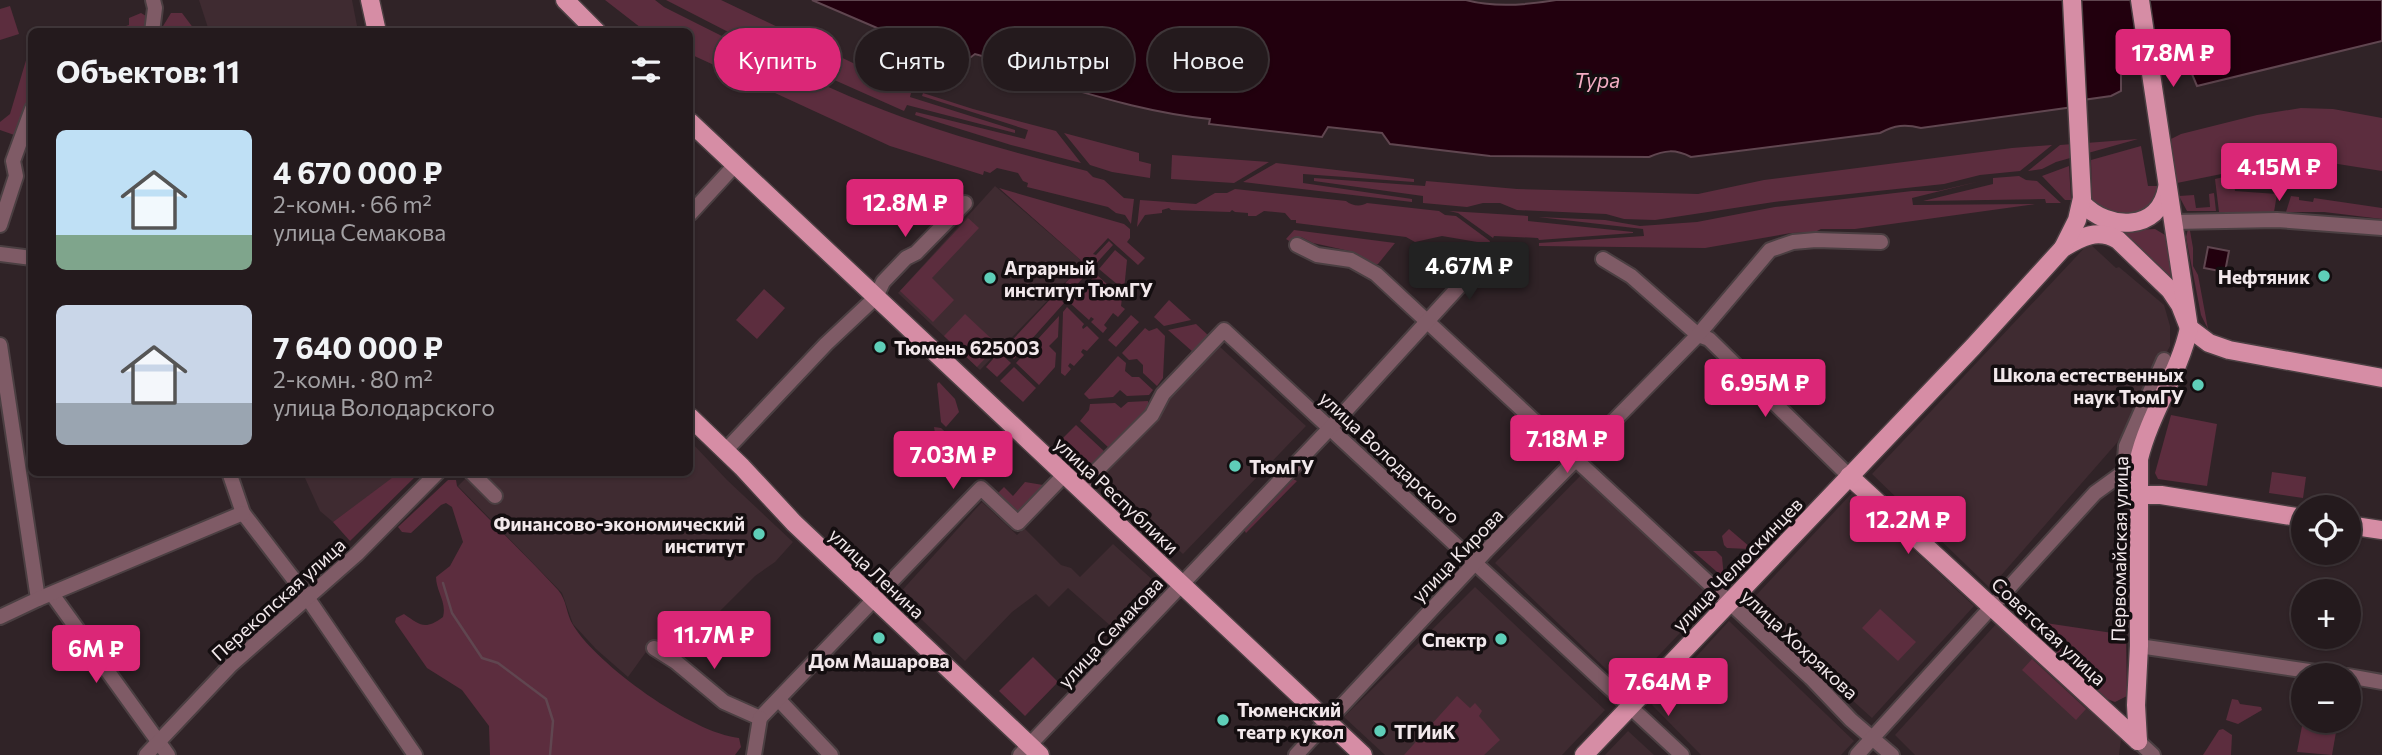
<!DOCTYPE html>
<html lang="ru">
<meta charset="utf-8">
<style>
:root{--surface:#241a1d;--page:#30272a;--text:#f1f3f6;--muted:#a3a1a4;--line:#41383b;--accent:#db2777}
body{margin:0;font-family:Commissioner,sans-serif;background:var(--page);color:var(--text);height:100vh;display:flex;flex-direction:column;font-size:26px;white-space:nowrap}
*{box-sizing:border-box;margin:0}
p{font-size:23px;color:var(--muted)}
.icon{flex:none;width:38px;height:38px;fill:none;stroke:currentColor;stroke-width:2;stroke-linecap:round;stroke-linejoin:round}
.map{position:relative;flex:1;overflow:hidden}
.details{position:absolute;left:28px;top:28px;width:665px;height:448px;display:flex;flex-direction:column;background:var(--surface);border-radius:10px;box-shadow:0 2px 5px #0004,0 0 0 2px var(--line)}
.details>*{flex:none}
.hud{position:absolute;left:714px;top:28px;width:665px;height:63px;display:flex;gap:14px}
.controls{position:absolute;left:2291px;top:495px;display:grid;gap:14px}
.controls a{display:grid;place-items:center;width:70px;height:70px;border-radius:50%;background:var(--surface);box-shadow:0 2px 5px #0004,0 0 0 2px var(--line);font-size:35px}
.price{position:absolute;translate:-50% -60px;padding:0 16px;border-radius:7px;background:var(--accent);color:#fff;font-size:23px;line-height:46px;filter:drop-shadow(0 2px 4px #0008)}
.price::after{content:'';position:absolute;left:50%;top:42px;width:21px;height:16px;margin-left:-10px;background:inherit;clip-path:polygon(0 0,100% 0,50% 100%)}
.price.selected{background:#222;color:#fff}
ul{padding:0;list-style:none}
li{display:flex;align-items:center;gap:21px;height:175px;padding:0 28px}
li span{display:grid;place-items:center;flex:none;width:196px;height:140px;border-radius:10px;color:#555}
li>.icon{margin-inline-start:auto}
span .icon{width:84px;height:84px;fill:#fffc;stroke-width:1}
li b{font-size:30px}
h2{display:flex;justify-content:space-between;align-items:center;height:84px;padding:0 28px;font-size:30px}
.pill{padding:0 24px;border-radius:32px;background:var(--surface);box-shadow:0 2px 5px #0004,0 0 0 2px var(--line);font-size:24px;line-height:63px}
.pill.selected{background:var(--accent);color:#fff}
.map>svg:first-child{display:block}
.built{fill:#3f2b31}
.green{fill:#5c2d3e}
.water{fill:#22000e;stroke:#604650;stroke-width:2}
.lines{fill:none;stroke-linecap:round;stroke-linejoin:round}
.stream{stroke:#604650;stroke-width:2.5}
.minor-casing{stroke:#4b3f42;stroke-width:18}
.major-casing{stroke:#4b3f42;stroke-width:21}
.minor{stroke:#7f5b66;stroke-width:14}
.major{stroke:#d68da5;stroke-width:18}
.poi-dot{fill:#5eceb8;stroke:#140e10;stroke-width:2.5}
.labels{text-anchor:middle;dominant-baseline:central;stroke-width:7;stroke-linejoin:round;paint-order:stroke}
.poi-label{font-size:19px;font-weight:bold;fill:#f2e8eb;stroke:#140e10;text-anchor:start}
.street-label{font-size:19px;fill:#f2e8eb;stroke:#140e10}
.water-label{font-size:21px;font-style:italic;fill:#f2adc3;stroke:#140e10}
</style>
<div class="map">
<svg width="2382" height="755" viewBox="0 0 2382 755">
<rect width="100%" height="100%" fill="#302327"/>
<!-- built -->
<g class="built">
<path d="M 199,0 L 352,0 L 358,31 L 209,31 Z"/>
<path d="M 995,186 L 1084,263 L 980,370 L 898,293 Z"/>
<path d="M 2089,243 L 2116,268 L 2119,267 L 2164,305 L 2170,326 L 2170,346 L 2122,437 L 1990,588 L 1872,474 Z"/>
<path d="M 1219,346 L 1306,426 L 1183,554 L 1169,541 L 1170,539 L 1102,476 L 1162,411 L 1165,399 Z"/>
<path d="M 690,441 L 727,480 L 793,542 L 775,562 L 755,576 L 690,641 L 670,665 L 646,652 L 628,677 L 596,649 L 573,624 L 562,593 L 458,486 L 471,473 L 690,472 Z"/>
<path d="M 307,473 L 400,473 L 333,522 L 320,511 L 305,478 Z"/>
<path d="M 1581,475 L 1713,598 L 1627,689 L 1495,563 Z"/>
<path d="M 1852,493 L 1974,606 L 1872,718 L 1747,605 Z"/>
<path d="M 982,502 L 1017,535 L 1024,528 L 1061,565 L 1071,568 L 1080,577 L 1113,544 L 1155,582 L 1113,628 L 1068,588 L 1049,607 L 1036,594 L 1012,612 L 965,661 L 897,596 Z"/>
<path d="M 1475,587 L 1605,710 L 1562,755 L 1385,755 L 1344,717 Z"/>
<path d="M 1729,621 L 1854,741 L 1841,755 L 1701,755 L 1652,705 Z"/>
<path d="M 1997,623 L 2121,739 L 2119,755 L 1915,755 L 1895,735 Z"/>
<path d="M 1628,731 L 1654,755 L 1605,755 Z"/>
</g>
<!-- green -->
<g class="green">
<path d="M 605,0 L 655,0 L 664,7 C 742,46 820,87 902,117 C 962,139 1025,155 1087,171 L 1093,177 L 1104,180 L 1124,198 L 1134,199 L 1131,224 L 1125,215 L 1116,213 L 1108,207 L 1027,187 L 1028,183 L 1023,181 L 1018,173 L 997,168 L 990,173 L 984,171 L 983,175 L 890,146 L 690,54 L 690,32 L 645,31 Z"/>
<path d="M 666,0 L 721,0 L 876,74 L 912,89 L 910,97 L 1015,130 L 1015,133 L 907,105 L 904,111 L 738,37 Z"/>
<path d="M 10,6 L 19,34 L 0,40 L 0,9 Z"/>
<path d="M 141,13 L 151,19 L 148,31 L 108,32 L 129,25 L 129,18 Z"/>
<path d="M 171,13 L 182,13 L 194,29 L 208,27 L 209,31 L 160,31 Z"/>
<path d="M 31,52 L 31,101 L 20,137 L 0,130 L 0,122 L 10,114 L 27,57 Z"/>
<path d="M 923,93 L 973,109 L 1056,131 L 1081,163 L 1011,145 L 915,115 L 916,112 L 1025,139 L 1028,130 L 922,96 Z"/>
<path d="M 2301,108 L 2333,109 L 2382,118 L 2382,171 L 2300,158 L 2177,183 L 2171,139 L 2181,134 L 2257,115 Z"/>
<path d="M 1064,133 L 1139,153 L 1139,161 L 1151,164 L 1150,178 L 1112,172 L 1090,165 Z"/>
<path d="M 2138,139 L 2056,162 L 2042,169 L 2028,171 L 2060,145 Z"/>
<path d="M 2052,145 L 2020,171 L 1980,175 L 1944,184 L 1774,202 L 1655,220 L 1624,219 L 1606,214 L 1517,210 L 1500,203 L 1483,203 L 1467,207 L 1423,203 L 1423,196 L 1314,181 L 1314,178 L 1425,186 L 1426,181 L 1517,189 L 1698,194 L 1764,180 L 2012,148 Z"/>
<path d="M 2141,146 L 2148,186 L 2160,186 L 2159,198 L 2138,215 L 2107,216 L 2092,201 L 2091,160 Z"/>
<path d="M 1172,155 L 1269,162 L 1234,183 L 1171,179 Z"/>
<path d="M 1276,163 L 1414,179 L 1414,182 L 1303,174 L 1303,183 L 1412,199 L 1412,202 L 1243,182 Z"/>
<path d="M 2069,166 L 2071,200 L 2065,200 L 2042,176 Z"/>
<path d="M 2019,176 L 2026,180 L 2037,181 L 2061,203 L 2046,203 L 2045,199 L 1923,201 L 1993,184 L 1993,178 Z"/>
<path d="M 2228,176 L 2234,181 L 2235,191 L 2277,194 L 2274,212 L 2219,212 L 2215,179 Z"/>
<path d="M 1981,181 L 1912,198 L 1913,205 L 2035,204 L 1855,229 L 1821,229 L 1815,232 L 1791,233 L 1705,248 L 1539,246 L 1539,243 L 1644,236 L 1643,229 L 1538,217 L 1605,220 L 1640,226 L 1697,222 L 1775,207 L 1912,191 L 1938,191 Z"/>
<path d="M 999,188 L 1124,224 L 1130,229 L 1130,238 L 1127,242 L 1145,258 L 1138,265 L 1108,238 L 1093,254 L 1096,255 L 1109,241 L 1113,245 L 1062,301 L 1064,303 L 1014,359 L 1004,349 L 1084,263 Z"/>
<path d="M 1235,189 L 1346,201 C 1352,206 1361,207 1367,203 L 1439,211 L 1445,215 L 1456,216 L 1490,241 L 1489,244 L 1442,236 L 1415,242 L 1406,237 L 1296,223 L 1296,220 L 1291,220 L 1285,213 L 1264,211 L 1256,216 L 1248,216 L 1248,213 L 1235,212 L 1232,210 L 1230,212 L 1171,210 L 1169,208 L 1162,210 L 1162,213 L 1145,215 L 1137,227 L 1140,200 L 1196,204 L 1215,193 L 1227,193 Z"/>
<path d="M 2214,193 L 2216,211 L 2187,211 L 2179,196 L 2194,195 L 2196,208 L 2210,207 L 2209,194 Z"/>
<path d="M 2291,196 L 2299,197 L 2299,200 L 2313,202 L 2314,198 L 2382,208 L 2382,219 L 2324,212 L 2286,212 Z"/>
<path d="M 1449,211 L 1528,216 L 1528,221 L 1633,232 L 1633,233 L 1539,240 L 1538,238 L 1494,236 L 1493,238 L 1458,213 Z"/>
<path d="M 968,218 L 979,228 L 932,278 L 954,300 L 933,322 L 900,291 Z"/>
<path d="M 2189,225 L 2193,248 L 2193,266 L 2198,275 L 2208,329 L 2201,315 L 2186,237 Z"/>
<path d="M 2155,229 L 2165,235 L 2172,279 L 2119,231 Z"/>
<path d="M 1294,230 L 1395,243 L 1378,264 L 1375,264 L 1354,252 L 1313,243 L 1301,237 L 1294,244 L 1286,239 Z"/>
<path d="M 1115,250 L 1127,260 L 1124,290 L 1099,269 Z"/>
<path d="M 1096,274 L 1109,286 L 1105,287 L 1109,292 L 1116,291 L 1122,298 L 1121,306 L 1125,309 L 1118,317 L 1113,313 L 1104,325 L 1107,328 L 1103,333 L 1091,322 L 1094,319 L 1091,317 L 1089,320 L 1070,303 L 1077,296 L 1080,298 L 1092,284 L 1090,281 Z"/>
<path d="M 764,289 L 785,308 L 757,339 L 736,320 Z"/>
<path d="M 1169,300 L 1191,320 L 1164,326 L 1154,317 Z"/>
<path d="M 1067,307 L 1084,324 L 1082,327 L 1083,329 L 1087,326 L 1099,338 L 1087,351 L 1083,349 L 1081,352 L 1084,355 L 1074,366 L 1070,363 L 1068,366 L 1071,369 L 1065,376 L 1061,373 L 1063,312 Z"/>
<path d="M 965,314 L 998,345 L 977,367 L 944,336 Z"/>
<path d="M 1131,315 L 1139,322 L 1116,347 L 1108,340 Z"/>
<path d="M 1059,316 L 1058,337 L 1049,346 L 1056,353 L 1055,367 L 1039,385 L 1016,363 Z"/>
<path d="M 1196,324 L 1209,336 L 1193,352 L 1168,330 Z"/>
<path d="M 1145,328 L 1149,331 L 1157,328 L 1165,336 L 1163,378 L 1157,386 L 1143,373 L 1143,365 L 1137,359 L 1129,360 L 1122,353 Z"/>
<path d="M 999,352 L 1011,363 L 997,377 L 986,367 Z"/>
<path d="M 1118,356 L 1126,363 L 1125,371 L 1132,377 L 1139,377 L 1153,390 L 1149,395 L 1127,396 L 1120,390 L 1113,397 L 1089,399 L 1084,394 Z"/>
<path d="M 1014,367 L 1036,388 L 1023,402 L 1000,381 Z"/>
<path d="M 939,382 L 955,399 L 959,412 L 946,427 L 941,422 L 937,384 Z"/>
<path d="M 1148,401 L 1149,408 L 1109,448 L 1080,421 L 1089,410 L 1090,404 L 1115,403 L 1121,408 L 1128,402 Z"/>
<path d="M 2171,415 L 2217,424 L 2207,486 L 2158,479 L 2155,473 Z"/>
<path d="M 1076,425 L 1105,452 L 1091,466 L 1062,439 Z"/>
<path d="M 934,427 L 941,428 L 980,465 L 974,471 L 935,433 Z"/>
<path d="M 400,472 L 419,473 L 350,541 L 333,522 Z"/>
<path d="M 2272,472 L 2306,477 L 2303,498 L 2269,493 Z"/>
<path d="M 1291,478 L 1297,481 L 1246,533 L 1243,528 Z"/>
<path d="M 448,480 L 456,480 L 457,486 C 490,521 526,555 558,590 C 567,600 566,614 573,625 C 597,665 692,733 739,738 L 741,747 L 735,755 L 490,755 L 489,726 L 462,690 L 427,668 L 395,622 L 396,618 L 404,614 C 421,626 425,630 443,617 C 447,602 436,591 436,577 L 450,566 L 463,542 L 452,507 L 446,503 L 441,505 L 411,533 L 402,532 L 398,527 Z"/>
<path d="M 1025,482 L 1043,485 L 1017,512 L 997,494 L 1004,487 L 1013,496 Z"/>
<path d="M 1729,529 L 1750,547 L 1749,549 L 1727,548 L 1724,545 L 1722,536 Z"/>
<path d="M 1693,551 L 1716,551 L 1722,557 L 1724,578 Z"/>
<path d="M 1880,609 L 1916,642 L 1898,661 L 1862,628 Z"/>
<path d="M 2019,619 L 2126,635 L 2127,696 L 2115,702 L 2107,699 Z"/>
<path d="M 1033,657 L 1058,682 L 1025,716 L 999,691 Z"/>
<path d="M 2032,659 L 2086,709 L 2076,720 L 2022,670 Z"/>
<path d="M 1457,696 L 1470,708 L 1475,703 L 1482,711 L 1479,716 L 1500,740 L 1484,755 L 1404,755 Z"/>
<path d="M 2232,699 L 2238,700 L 2240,704 L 2261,707 L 2262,710 L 2238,724 L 2226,720 Z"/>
<path d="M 2302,726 L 2336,732 L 2332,755 L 2297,752 Z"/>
<path d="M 2223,729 L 2232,735 L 2231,755 L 2203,755 L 2219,730 Z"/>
</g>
<!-- water -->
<g class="water">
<path d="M 812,0 L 1466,0 C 1495,8 1527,5 1556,0 L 2382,0 L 2382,41 L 2197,86 L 2184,55 C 2168,47 2133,51 2121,64 L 2121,91 L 2111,96 L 2076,101 L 2073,107 L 1921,128 C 1905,124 1895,125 1880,133 L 1691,157 C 1675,149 1665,150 1649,157 L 1490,156 L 1390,144 L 1382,133 L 1328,127 L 1322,137 L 1209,124 L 1210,119 C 1147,113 1086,93 1026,76 L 1022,67 L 975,54 L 967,60 L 926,49 Z"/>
<path d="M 2208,247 L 2229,251 L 2225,272 L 2204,268 Z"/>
</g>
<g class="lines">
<!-- stream -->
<path class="stream" d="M 443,583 L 452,613 L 482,658 L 498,663 L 546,699 L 553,721 L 550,755"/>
<defs>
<g id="minor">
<path d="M 152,32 L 155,8 L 153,0"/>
<path d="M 690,214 L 736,164"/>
<path d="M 2174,222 L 2277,220 L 2382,228"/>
<path d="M 0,225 L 16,176 L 13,161 L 32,109"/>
<path d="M 1297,245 L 1317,255 L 1351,260 L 1376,274 L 1811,678 L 1851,720 L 1892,755"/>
<path d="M 0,254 L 32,258"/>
<path d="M 1603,259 L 1631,276 L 1698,335 L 1709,339 L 1849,476"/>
<path d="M 0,345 L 38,599"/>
<path d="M 725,451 L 826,344 L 876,297 L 883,282 L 906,258 L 916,253 L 965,203"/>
<path d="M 229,472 L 243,513 L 302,590 L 415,755"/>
<path d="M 471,472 L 495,496"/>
<path d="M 1079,488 L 1152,415 L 1163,394 L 1224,330 L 1682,755"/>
<path d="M 52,594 L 168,755"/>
<path d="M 0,617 L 38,599 L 243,513"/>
<path d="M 2139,646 L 2343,676"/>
<path d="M 654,648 L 676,662 L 724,702 L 760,718"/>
<path d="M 2348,676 L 2382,682"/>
<path d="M 779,700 L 831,755"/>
<path d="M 760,718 L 981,488 L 1018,523 L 1064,475"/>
<path d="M 2138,741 L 2153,755"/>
<path d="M 146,755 L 231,665 L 357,554 L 438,472"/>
<path d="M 754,755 L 760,718"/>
<path d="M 1020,755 L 1330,428 L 1485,258"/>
<path d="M 1296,755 L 1486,551 L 1698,335 L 1770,250 L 1793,242 L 1816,240 L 1881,242"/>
<path d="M 1857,755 L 2095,493 L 2124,472 L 2126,446 L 2164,360"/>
</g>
<g id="major">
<path d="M 370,0 L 377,32"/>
<path d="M 565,0 L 597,32"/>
<path d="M 690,122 L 1363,755"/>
<path d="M 2082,203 C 2108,231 2159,232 2167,188"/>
<path d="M 2063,248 C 2081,237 2098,228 2118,240 L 2170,290 L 2180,305 L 2189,328 L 2209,343 L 2229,350 L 2382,378"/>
<path d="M 690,417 L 742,467 L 794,523 L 1040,755"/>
<path d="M 1849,476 L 2138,741"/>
<path d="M 2138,495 L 2161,495 L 2303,518"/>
<path d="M 2348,525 L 2382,530"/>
<path d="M 2138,741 L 2136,705 L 2139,646 L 2139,459 C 2150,413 2179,374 2189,328 L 2140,0"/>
<path d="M 1584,755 L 1973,347 L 2063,248 L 2077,220 L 2082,198 L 2072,0"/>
</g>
</defs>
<!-- minor casing -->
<use href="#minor" class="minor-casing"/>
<!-- major casing -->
<use href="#major" class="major-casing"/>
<!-- minor -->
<use href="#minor" class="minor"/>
<!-- major -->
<use href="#major" class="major"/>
</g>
<!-- markers -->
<g class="poi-dot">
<circle cx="2324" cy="276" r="7"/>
<circle cx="990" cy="278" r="7"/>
<circle cx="880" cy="347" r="7"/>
<circle cx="2198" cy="385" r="7"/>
<circle cx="1235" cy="466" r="7"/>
<circle cx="759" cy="534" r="7"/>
<circle cx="879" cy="638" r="7"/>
<circle cx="1501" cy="639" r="7"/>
<circle cx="1223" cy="720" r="7"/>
<circle cx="1380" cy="731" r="7"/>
</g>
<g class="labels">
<!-- poi labels -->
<g class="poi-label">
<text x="1004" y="267">Аграрный<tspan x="1004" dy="22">институт ТюмГУ</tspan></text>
<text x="2310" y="276" text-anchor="end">Нефтяник</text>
<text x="894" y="347">Тюмень 625003</text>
<text x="2184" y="374" text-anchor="end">Школа естественных<tspan x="2184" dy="22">наук ТюмГУ</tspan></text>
<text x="1249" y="466">ТюмГУ</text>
<text x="745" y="523" text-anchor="end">Финансово-экономический<tspan x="745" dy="22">институт</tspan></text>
<text x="1487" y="639" text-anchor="end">Спектр</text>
<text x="879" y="660" text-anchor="middle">Дом Машарова</text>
<text x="1237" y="709">Тюменский<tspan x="1237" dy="22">театр кукол</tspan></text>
<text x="1394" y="731">ТГИиК</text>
</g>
<!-- street labels -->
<g class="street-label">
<text transform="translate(1390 457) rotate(43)">улица Володарского</text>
<text transform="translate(1117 495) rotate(43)">улица Республики</text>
<text transform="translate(2119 549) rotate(-89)">Первомайская улица</text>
<text transform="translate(1457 555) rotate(-46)">улица Кирова</text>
<text transform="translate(1737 564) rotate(-46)">улица Челюскинцев</text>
<text transform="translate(877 573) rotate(43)">улица Ленина</text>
<text transform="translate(278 599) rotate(-42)">Перекопская улица</text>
<text transform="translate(2049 631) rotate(43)">Советская улица</text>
<text transform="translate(1110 632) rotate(-47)">улица Семакова</text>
<text transform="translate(1800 644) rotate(43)">улица Хохрякова</text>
</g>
<!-- water labels -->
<g class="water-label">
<text x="1597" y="79">Тура</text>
</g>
</g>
</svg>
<div class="controls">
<a><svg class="icon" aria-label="locate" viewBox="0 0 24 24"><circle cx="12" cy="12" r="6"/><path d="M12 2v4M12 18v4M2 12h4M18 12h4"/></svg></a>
<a>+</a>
<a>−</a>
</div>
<b class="price" style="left:2173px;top:89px">17.8M ₽</b>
<b class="price" style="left:2279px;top:203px">4.15M ₽</b>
<b class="price" style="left:905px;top:239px">12.8M ₽</b>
<b class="price selected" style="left:1469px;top:302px">4.67M ₽</b>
<b class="price" style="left:1765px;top:419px">6.95M ₽</b>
<b class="price" style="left:1567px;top:475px">7.18M ₽</b>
<b class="price" style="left:953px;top:491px">7.03M ₽</b>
<b class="price" style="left:1908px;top:556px">12.2M ₽</b>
<b class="price" style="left:714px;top:671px">11.7M ₽</b>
<b class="price" style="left:96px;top:685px">6M ₽</b>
<b class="price" style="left:1668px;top:718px">7.64M ₽</b>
<div class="hud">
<a class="pill selected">Купить</a>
<a class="pill">Снять</a>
<a class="pill">Фильтры</a>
<a class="pill">Новое</a>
</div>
<section class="details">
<h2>Объектов: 11<svg class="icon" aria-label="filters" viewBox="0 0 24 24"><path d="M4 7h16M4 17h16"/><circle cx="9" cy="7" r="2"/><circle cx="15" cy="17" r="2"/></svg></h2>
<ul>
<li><span style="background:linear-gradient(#bfe0f5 75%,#7fa58c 0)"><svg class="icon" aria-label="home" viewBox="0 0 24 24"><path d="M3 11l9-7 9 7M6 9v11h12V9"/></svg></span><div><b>4 670 000 ₽</b><p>2-комн. · 66 m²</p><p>улица Семакова</p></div></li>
<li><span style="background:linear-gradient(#c9d6e8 70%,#9aa5b1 0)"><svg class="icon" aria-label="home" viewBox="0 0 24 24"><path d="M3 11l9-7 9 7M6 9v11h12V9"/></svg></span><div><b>7 640 000 ₽</b><p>2-комн. · 80 m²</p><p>улица Володарского</p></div></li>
</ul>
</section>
</div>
